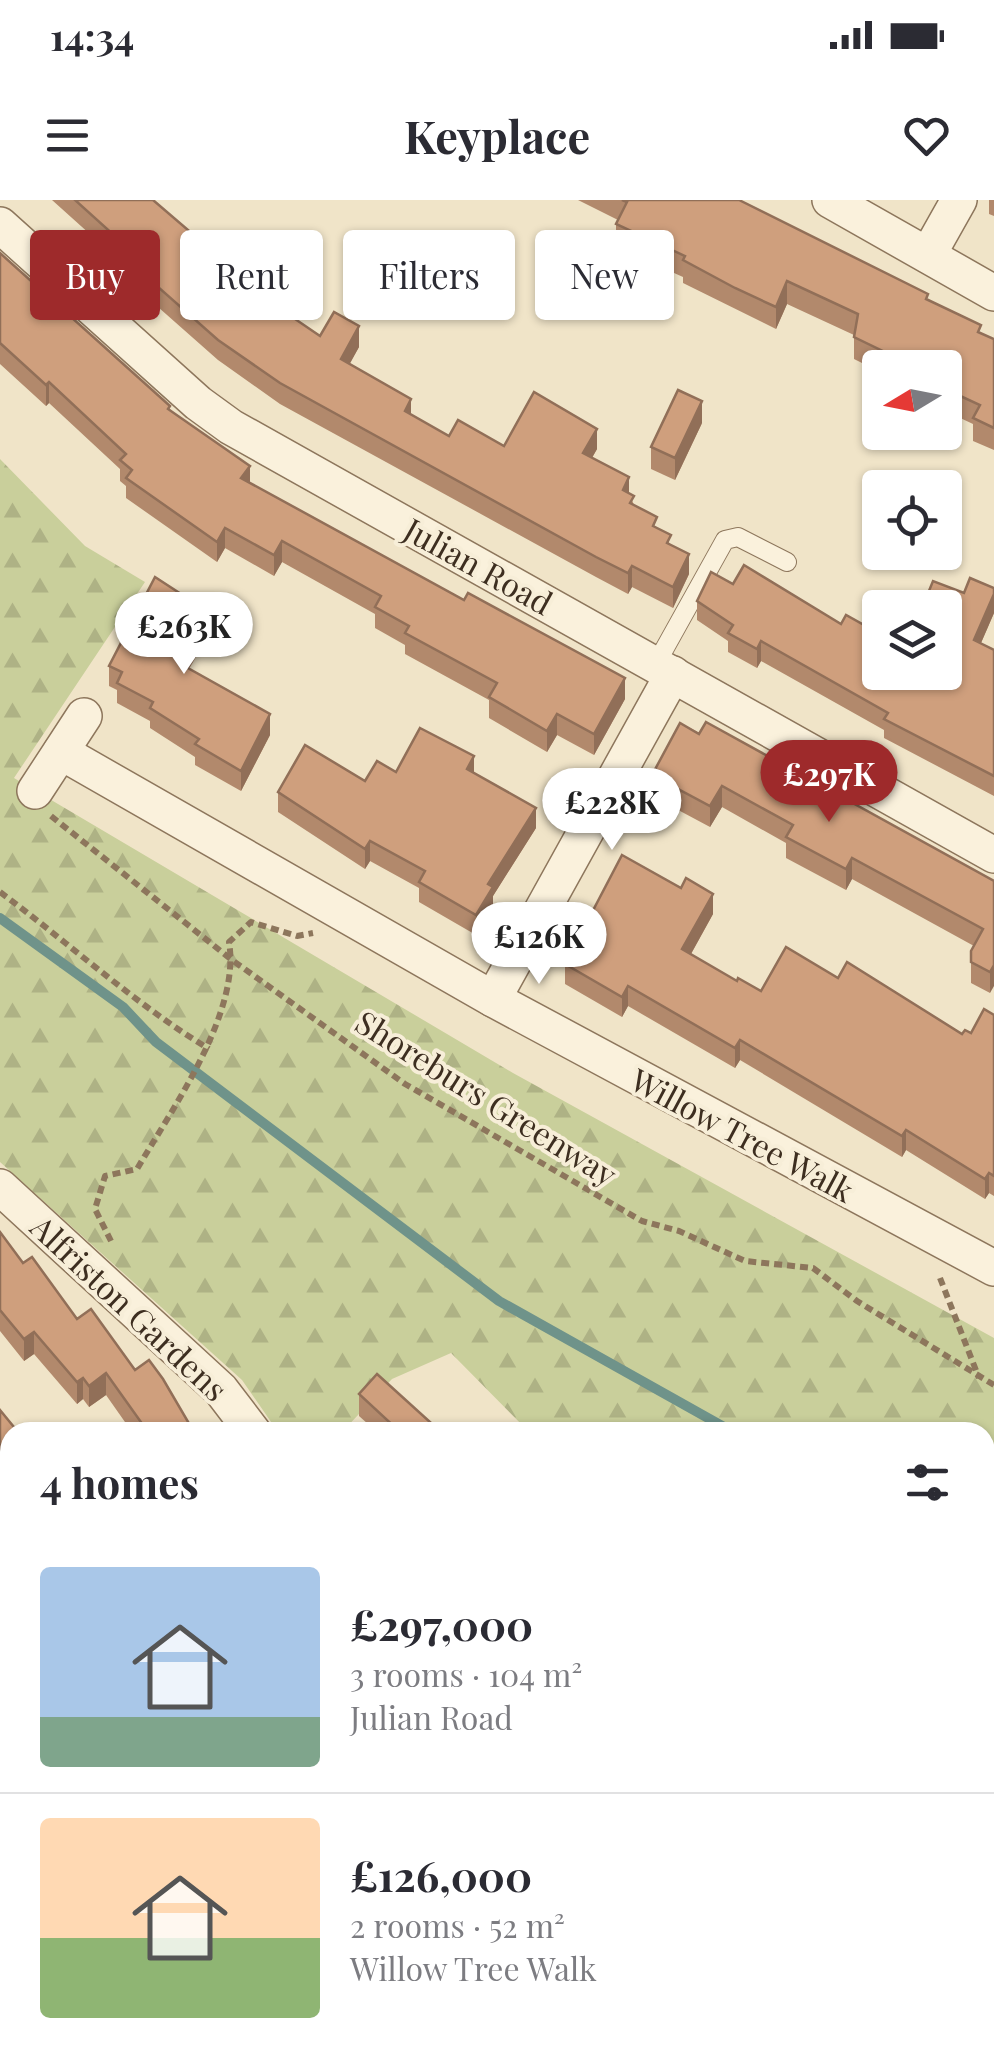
<!DOCTYPE html>
<meta charset="utf-8">
<style>
:root{--surface:#fff;--page:#f2f2f3;--text:#2b2b33;--muted:#7c7c81;--line:#e1e1e2;--accent:#9e2a2b}
body{margin:0;font-family:"Playfair Display",serif;background:var(--page);color:var(--text);height:100vh;display:flex;flex-direction:column;font-size:38px;white-space:nowrap}
*{box-sizing:border-box;margin:0}
p{font-size:32px;color:var(--muted)}
.icon{flex:none;width:55px;height:55px;fill:none;stroke:currentColor;stroke-width:2;stroke-linecap:round;stroke-linejoin:round}
.map{position:relative;flex:1;overflow:hidden}
.sheet{position:absolute;left:0px;top:1222px;width:995px;height:642px;display:flex;flex-direction:column;background:var(--surface);border-radius:30px 30px 0 0;box-shadow:0 2px 8px #0004}
.sheet>*{flex:none}
.top-card{position:absolute;left:30px;top:30px;width:935px;height:90px;display:flex;gap:20px}
.needle{width:65px;rotate:260deg}
.buttons{position:absolute;left:862px;top:150px;display:grid;gap:20px}
.buttons a{display:grid;place-items:center;width:100px;height:100px;border-radius:10px;background:var(--surface);box-shadow:0 2px 8px #0004;font-size:50px}
.price{position:absolute;translate:-50% -85px;padding:0 22px;border-radius:35px;background:#fff;color:#222;font-size:32px;line-height:65px;filter:drop-shadow(0 2px 5px #0008)}
.price::after{content:'';position:absolute;left:50%;top:60px;width:30px;height:22px;margin-left:-15px;background:inherit;clip-path:polygon(0 0,100% 0,50% 100%)}
.price.selected{background:var(--accent);color:#fff}
ul{padding:0;list-style:none}
li{display:flex;align-items:center;gap:30px;height:250px;padding:0 40px}
li+li{border-top:2px solid var(--line)}
li span{display:grid;place-items:center;flex:none;width:280px;height:200px;border-radius:10px;color:#555}
li>.icon{margin-inline-start:auto}
span .icon{width:120px;height:120px;fill:#fffc;stroke-width:1}
li b{font-size:42px}
h2{display:flex;justify-content:space-between;align-items:center;height:120px;padding:0 40px;font-size:42px}
.chip{padding:0 35px;border-radius:10px;background:var(--surface);box-shadow:0 2px 8px #0004;font-size:35px;line-height:90px}
.chip.selected{background:var(--accent);color:#fff}
.status{display:flex;justify-content:space-between;align-items:center;height:70px;padding:0 50px;background:var(--surface);direction:ltr}
.status svg{height:28px;fill:currentColor}
header{display:flex;justify-content:space-between;align-items:center;height:130px;padding:0 40px;background:var(--surface);font-size:45px;font-weight:700}
.map>svg:first-child{display:block}
.forest{fill:url(#forest-firs)}
.park{fill:url(#park-crowns)}
.lines{fill:none;stroke-linecap:round;stroke-linejoin:round}
.stream{stroke:#6f938a;stroke-width:10}
.lane-casing{stroke:#8d765c;stroke-width:20}
.street-casing{stroke:#8d765c;stroke-width:38}
.path{stroke:#8d765c;stroke-width:6;stroke-dasharray:8 5;stroke-linecap:butt}
.lane{stroke:#faf1dc;stroke-width:18}
.street{stroke:#faf1dc;stroke-width:35}
.wall{fill:#b2896c}
.shaded-wall{fill:#916f58}
.building{fill:#cf9f7d;stroke:#916f58;stroke-width:2.5}
.labels{text-anchor:middle;dominant-baseline:central;stroke-width:8;stroke-linejoin:round;paint-order:stroke}
.street-label{font-size:32px;fill:#3d2e20;stroke:#f7eed8}
</style>
<div class="status"><b>14:34</b><svg viewBox="0 0 49 12"><path d="M0 12V9h3v3zM5 12V6h3v6zM10 12V3h3v9zM15 12V0h3v12zM26 1h20v11H26zM47 4h2v5h-2z"/></svg></div>
<header><svg class="icon" aria-label="menu" viewBox="0 0 24 24"><path d="M4 6h16M4 12h16M4 18h16"/></svg>Keyplace<svg class="icon" aria-label="heart" viewBox="0 0 24 24"><path d="M12 20l-8-8c-3-5 5-10 8-4 3-6 11-1 8 4z"/></svg></header>
<div class="map">
<svg width="994" height="1864" viewBox="0 0 994 1864">
<defs>
<pattern id="forest-firs" width="22" height="20" patternUnits="userSpaceOnUse" patternTransform="scale(2.5)"><rect width="22" height="20" fill="#c9cf9b"/><path d="M5 1l3.5 6h-7zM16 11l3.5 6h-7z" fill="#aeb285"/></pattern>
<pattern id="park-crowns" width="20" height="18" patternUnits="userSpaceOnUse" patternTransform="scale(2.5)"><rect width="20" height="18" fill="#c9cf9b"/><path d="M2 6a3 3 0 1 1 6 0M12 15a3 3 0 1 1 6 0" fill="none" stroke="#aeb285"/></pattern>
</defs>
<rect width="100%" height="100%" fill="#f0e4c8"/>
<!-- forest -->
<path class="forest" d="M 0,259 L 85,346 L 145,382 L 14,578 L 513,873 L 994,1138 L 994,1513 L 985,1508 L 985,1232 L 529,1232 L 451,1153 L 392,1179 L 342,1232 L 278,1232 L 242,1180 L 0,962 Z"/>
<!-- park -->
<path class="park" d="M 816,1855 L 899,1855 L 895,1864 L 799,1864 Z"/>
<g class="lines">
<!-- stream -->
<g class="stream">
<path d="M 0,718 L 123,807 L 156,842 L 499,1101 L 733,1232"/>
<path d="M 985,1383 L 994,1388"/>
</g>
<defs>
<g id="lane">
<path d="M 656,464 L 725,340 L 738,337 L 787,362"/>
<path d="M 985,1523 L 994,1527"/>
<path d="M 0,1597 L 10,1606"/>
<path d="M 985,1691 L 994,1693"/>
</g>
<g id="street">
<path d="M 830,0 L 994,93"/>
<path d="M 0,25 L 198,203 L 231,227 L 994,655"/>
<path d="M 928,55 L 959,0"/>
<path d="M 61,552 L 493,799 L 994,1068"/>
<path d="M 35,591 L 84,516"/>
<path d="M 493,799 L 673,474"/>
<path d="M 0,987 L 221,1190 L 253,1232"/>
<path d="M 0,1391 L 10,1400"/>
<path d="M 0,1647 L 10,1635"/>
<path d="M 985,1730 L 994,1711"/>
<path d="M 0,1849 L 17,1864"/>
<path d="M 772,1864 L 788,1855"/>
<path d="M 924,1864 L 928,1855"/>
</g>
</defs>
<!-- lane casing -->
<use href="#lane" class="lane-casing"/>
<!-- street casing -->
<use href="#street" class="street-casing"/>
<!-- path -->
<g class="path">
<path d="M 51,616 L 232,760 L 405,884 L 642,1021 L 679,1031 L 745,1061 L 813,1068 L 857,1101 L 994,1185"/>
<path d="M 0,692 C 70,744 135,804 209,849"/>
<path d="M 111,1041 L 95,1009 L 105,976 L 137,969 C 172,909 241,813 229,742 L 251,722 L 297,736 L 313,733"/>
<path d="M 940,1078 L 979,1178"/>
</g>
<!-- lane -->
<use href="#lane" class="lane"/>
<!-- street -->
<use href="#street" class="street"/>
</g>
<!-- wall -->
<g class="wall">
<path d="M 52,0 L 153,0 L 251,89 L 320,136 L 359,147 L 349,164 L 411,215 L 449,236 L 504,246 L 597,249 L 592,258 L 629,293 L 634,305 L 657,328 L 671,345 L 689,374 L 673,408 L 632,387 L 628,394 L 596,377 L 280,204 L 218,160 L 141,92 L 141,80 Z"/>
<path d="M 578,0 L 739,0 L 928,100 L 981,133 L 994,139 L 994,250 L 973,241 L 973,224 L 956,216 L 956,208 L 945,203 L 945,168 L 880,168 L 880,172 L 854,159 L 854,135 L 787,104 L 776,129 L 683,83 L 683,77 L 616,47 L 616,24 L 618,20 Z"/>
<path d="M 989,0 L 994,0 L 994,16 L 989,14 Z"/>
<path d="M 0,53 L 250,283 L 625,499 L 594,555 L 557,535 L 547,552 L 489,518 L 489,500 L 405,454 L 405,445 L 375,428 L 375,414 L 282,362 L 274,376 L 225,348 L 217,362 L 126,298 L 126,286 L 120,281 L 120,269 L 49,203 L 46,206 L 0,164 Z"/>
<path d="M 702,223 L 675,280 L 651,269 L 651,247 Z"/>
<path d="M 994,388 L 994,413 L 981,443 L 994,450 L 994,596 L 884,538 L 884,530 L 761,461 L 757,468 L 728,452 L 728,441 L 697,420 L 697,401 L 880,472 L 964,393 Z"/>
<path d="M 210,433 L 189,469 L 270,535 L 241,591 L 195,565 L 195,557 L 150,528 L 150,521 L 117,503 L 117,490 L 109,486 L 109,466 Z"/>
<path d="M 680,523 L 994,681 L 990,793 L 971,783 L 971,751 L 974,746 L 852,679 L 846,690 L 786,658 L 786,643 L 722,607 L 710,627 L 652,596 L 652,575 Z"/>
<path d="M 396,572 L 474,572 L 536,628 L 493,696 L 493,707 L 476,735 L 419,702 L 419,688 L 370,661 L 365,669 L 278,612 L 278,592 L 365,581 Z"/>
<path d="M 681,688 L 713,714 L 691,754 L 737,781 L 761,791 L 838,778 L 962,834 L 971,833 L 994,815 L 994,996 L 989,993 L 985,999 L 906,950 L 902,957 L 740,860 L 735,868 L 628,806 L 622,817 L 565,784 L 565,764 Z"/>
<path d="M 0,1032 L 23,1063 L 77,1119 L 135,1170 L 194,1232 L 132,1232 L 106,1195 L 89,1207 L 83,1199 L 77,1204 L 34,1154 L 24,1161 L 0,1131 Z"/>
<path d="M 359,1194 L 441,1232 L 377,1232 L 359,1216 Z"/>
<path d="M 0,1210 L 10,1232 L 10,1316 L 0,1303 Z"/>
<path d="M 985,1541 L 994,1544 L 994,1591 L 985,1588 Z"/>
<path d="M 0,1671 L 10,1676 L 10,1773 L 0,1763 Z"/>
<rect x="122" y="1855" width="92" height="9"/>
</g>
<!-- shaded-wall -->
<g class="shaded-wall">
<path d="M 787,81 L 787,104 L 776,129 L 776,107 Z"/>
<path d="M 359,126 L 359,147 L 341,180 L 341,159 Z"/>
<path d="M 49,182 L 49,203 L 46,206 L 46,185 Z"/>
<path d="M 411,199 L 411,220 L 405,211 Z"/>
<path d="M 702,201 L 702,223 L 675,280 L 675,258 Z"/>
<path d="M 597,229 L 597,249 L 583,273 L 583,253 Z"/>
<path d="M 250,266 L 250,286 L 241,278 Z"/>
<path d="M 629,277 L 629,298 L 623,290 Z"/>
<path d="M 225,328 L 225,348 L 217,362 L 217,342 Z"/>
<path d="M 282,341 L 282,362 L 274,376 L 274,355 Z"/>
<path d="M 689,354 L 689,374 L 673,408 L 673,387 Z"/>
<path d="M 632,366 L 632,387 L 628,394 L 628,373 Z"/>
<path d="M 994,394 L 994,413 L 974,459 L 974,440 Z"/>
<path d="M 210,413 L 210,433 L 179,484 L 179,463 Z"/>
<path d="M 761,441 L 761,461 L 757,468 L 757,449 Z"/>
<path d="M 625,478 L 625,499 L 594,555 L 594,534 Z"/>
<path d="M 270,514 L 270,535 L 241,591 L 241,571 Z"/>
<path d="M 557,514 L 557,535 L 547,552 L 547,531 Z"/>
<path d="M 474,556 L 474,576 L 467,569 Z"/>
<path d="M 722,586 L 722,607 L 710,627 L 710,606 Z"/>
<path d="M 536,608 L 536,628 L 493,696 L 493,707 L 476,735 L 476,715 L 488,684 Z"/>
<path d="M 370,641 L 370,661 L 365,669 L 365,649 Z"/>
<path d="M 852,658 L 852,679 L 846,690 L 846,669 Z"/>
<path d="M 713,694 L 713,714 L 682,770 L 682,749 Z"/>
<path d="M 994,765 L 994,786 L 990,793 L 990,772 Z"/>
<path d="M 628,786 L 628,806 L 622,817 L 622,797 Z"/>
<path d="M 740,840 L 740,860 L 735,868 L 735,848 Z"/>
<path d="M 906,930 L 906,950 L 902,957 L 902,936 Z"/>
<path d="M 989,973 L 989,993 L 985,999 L 985,979 Z"/>
<path d="M 34,1132 L 34,1154 L 24,1161 L 24,1139 Z"/>
<path d="M 106,1173 L 106,1195 L 89,1207 L 89,1186 Z"/>
<path d="M 83,1178 L 83,1199 L 77,1204 L 77,1182 Z"/>
<path d="M 10,1549 L 10,1569 L 0,1580 L 0,1560 Z"/>
<rect x="137" y="1855" width="7" height="9"/>
<rect x="184" y="1855" width="30" height="9"/>
<path d="M 633,1855 L 663,1855 L 646,1864 L 633,1864 Z"/>
</g>
<!-- building -->
<g class="building">
<path d="M 75,0 L 153,0 L 251,84 L 248,87 L 320,136 L 334,112 L 359,126 L 341,159 L 411,199 L 405,211 L 449,236 L 458,220 L 504,246 L 534,192 L 597,229 L 583,253 L 629,277 L 623,290 L 634,296 L 630,303 L 657,317 L 653,326 L 671,335 L 667,343 L 689,354 L 673,387 L 632,366 L 628,373 L 596,357 L 280,183 L 218,140 L 141,72 L 147,65 Z"/>
<path d="M 622,0 L 739,0 L 928,94 L 926,99 L 981,125 L 978,132 L 994,139 L 994,228 L 973,218 L 980,205 L 956,194 L 959,187 L 945,180 L 945,168 L 918,168 L 854,137 L 858,114 L 787,81 L 776,107 L 735,88 L 683,60 L 685,56 L 616,24 L 627,2 Z"/>
<path d="M 0,53 L 170,206 L 168,209 L 250,266 L 241,278 L 464,400 L 468,393 L 625,478 L 594,534 L 557,514 L 547,531 L 489,497 L 497,483 L 405,433 L 409,426 L 375,407 L 381,396 L 282,341 L 274,355 L 225,328 L 217,342 L 126,278 L 132,270 L 120,260 L 126,254 L 49,182 L 46,185 L 0,143 Z"/>
<path d="M 678,190 L 702,201 L 675,258 L 651,247 Z"/>
<path d="M 744,365 L 841,424 L 846,415 L 880,434 L 880,472 L 945,472 L 945,408 L 922,408 L 933,381 L 964,393 L 970,378 L 994,388 L 994,394 L 974,440 L 994,450 L 994,576 L 884,519 L 888,513 L 761,441 L 757,449 L 728,433 L 733,425 L 697,401 L 711,372 L 733,384 Z"/>
<path d="M 155,377 L 210,413 L 179,463 L 270,514 L 241,571 L 195,544 L 199,539 L 150,508 L 153,502 L 117,483 L 122,472 L 109,466 Z"/>
<path d="M 904,399 L 921,408 L 900,408 Z"/>
<path d="M 706,522 L 994,681 L 994,765 L 990,772 L 971,762 L 971,751 L 983,729 L 852,658 L 846,669 L 786,637 L 793,625 L 722,586 L 710,606 L 652,575 L 680,523 L 699,534 Z"/>
<path d="M 420,528 L 474,556 L 467,569 L 536,608 L 488,684 L 493,687 L 476,715 L 419,682 L 425,671 L 370,641 L 365,649 L 278,592 L 305,545 L 365,581 L 377,561 L 396,572 Z"/>
<path d="M 622,655 L 681,688 L 686,678 L 713,694 L 682,749 L 737,781 L 738,778 L 761,791 L 786,747 L 838,778 L 847,762 L 962,834 L 965,830 L 971,833 L 984,809 L 994,815 L 994,976 L 989,973 L 985,979 L 906,930 L 902,936 L 740,840 L 735,848 L 628,786 L 622,797 L 565,764 Z"/>
<path d="M 0,1032 L 23,1063 L 32,1057 L 77,1119 L 91,1109 L 135,1170 L 149,1160 L 163,1179 L 194,1232 L 148,1232 L 106,1173 L 89,1186 L 83,1178 L 77,1182 L 34,1132 L 24,1139 L 0,1110 Z"/>
<path d="M 377,1174 L 441,1232 L 400,1232 L 359,1194 Z"/>
<path d="M 0,1210 L 18,1232 L 10,1232 L 10,1294 L 0,1281 Z"/>
<path d="M 0,1443 L 10,1452 L 10,1549 L 0,1560 Z"/>
<path d="M 985,1541 L 994,1544 L 994,1571 L 985,1568 Z"/>
<path d="M 2,1669 L 10,1676 L 10,1751 L 0,1742 L 0,1671 Z"/>
<path d="M 994,1847 L 994,1864 L 986,1864 Z"/>
<path d="M 147,1855 L 195,1855 L 199,1864 L 151,1864 Z"/>
<path d="M 517,1855 L 640,1855 L 645,1864 L 600,1864 L 599,1863 L 596,1864 L 501,1864 Z"/>
</g>
<g class="labels">
<!-- street labels -->
<g class="street-label">
<text transform="translate(479 365) rotate(29)">Julian Road</text>
<text transform="translate(487 897) rotate(32)">Shoreburs Greenway</text>
<text transform="translate(743 934) rotate(28)">Willow Tree Walk</text>
<text transform="translate(130 1107) rotate(43)">Alfriston Gardens</text>
</g>
</g>
</svg>
<div class="buttons">
<a><svg class="needle" viewBox="-14 -14 28 28"><path d="M0-13l5 13h-10z" fill="#e53935"/><path d="M0 13l5-13h-10z" fill="#7c7c81"/></svg></a>
<a><svg class="icon" aria-label="locate" viewBox="0 0 24 24"><circle cx="12" cy="12" r="6"/><path d="M12 2v4M12 18v4M2 12h4M18 12h4"/></svg></a>
<a><svg class="icon" aria-label="layers" viewBox="0 0 24 24"><path d="M12 4l9 5-9 5-9-5zM3 14l9 5 9-5"/></svg></a>
</div>
<b class="price" style="left:184px;top:477px">£263K</b>
<b class="price selected" style="left:829px;top:625px">£297K</b>
<b class="price" style="left:612px;top:653px">£228K</b>
<b class="price" style="left:539px;top:787px">£126K</b>
<div class="top-card">
<a class="chip selected">Buy</a>
<a class="chip">Rent</a>
<a class="chip">Filters</a>
<a class="chip">New</a>
</div>
<section class="sheet">
<h2>4 homes<svg class="icon" aria-label="filters" viewBox="0 0 24 24"><path d="M4 7h16M4 17h16"/><circle cx="9" cy="7" r="2"/><circle cx="15" cy="17" r="2"/></svg></h2>
<ul>
<li><span style="background:linear-gradient(#a9c7e8 75%,#7fa58c 0)"><svg class="icon" aria-label="home" viewBox="0 0 24 24"><path d="M3 11l9-7 9 7M6 9v11h12V9"/></svg></span><div><b>£297,000</b><p>3 rooms · 104 m²</p><p>Julian Road</p></div></li>
<li><span style="background:linear-gradient(#ffd9b3 60%,#8fb573 0)"><svg class="icon" aria-label="home" viewBox="0 0 24 24"><path d="M3 11l9-7 9 7M6 9v11h12V9"/></svg></span><div><b>£126,000</b><p>2 rooms · 52 m²</p><p>Willow Tree Walk</p></div></li>
</ul>
</section>
</div>
